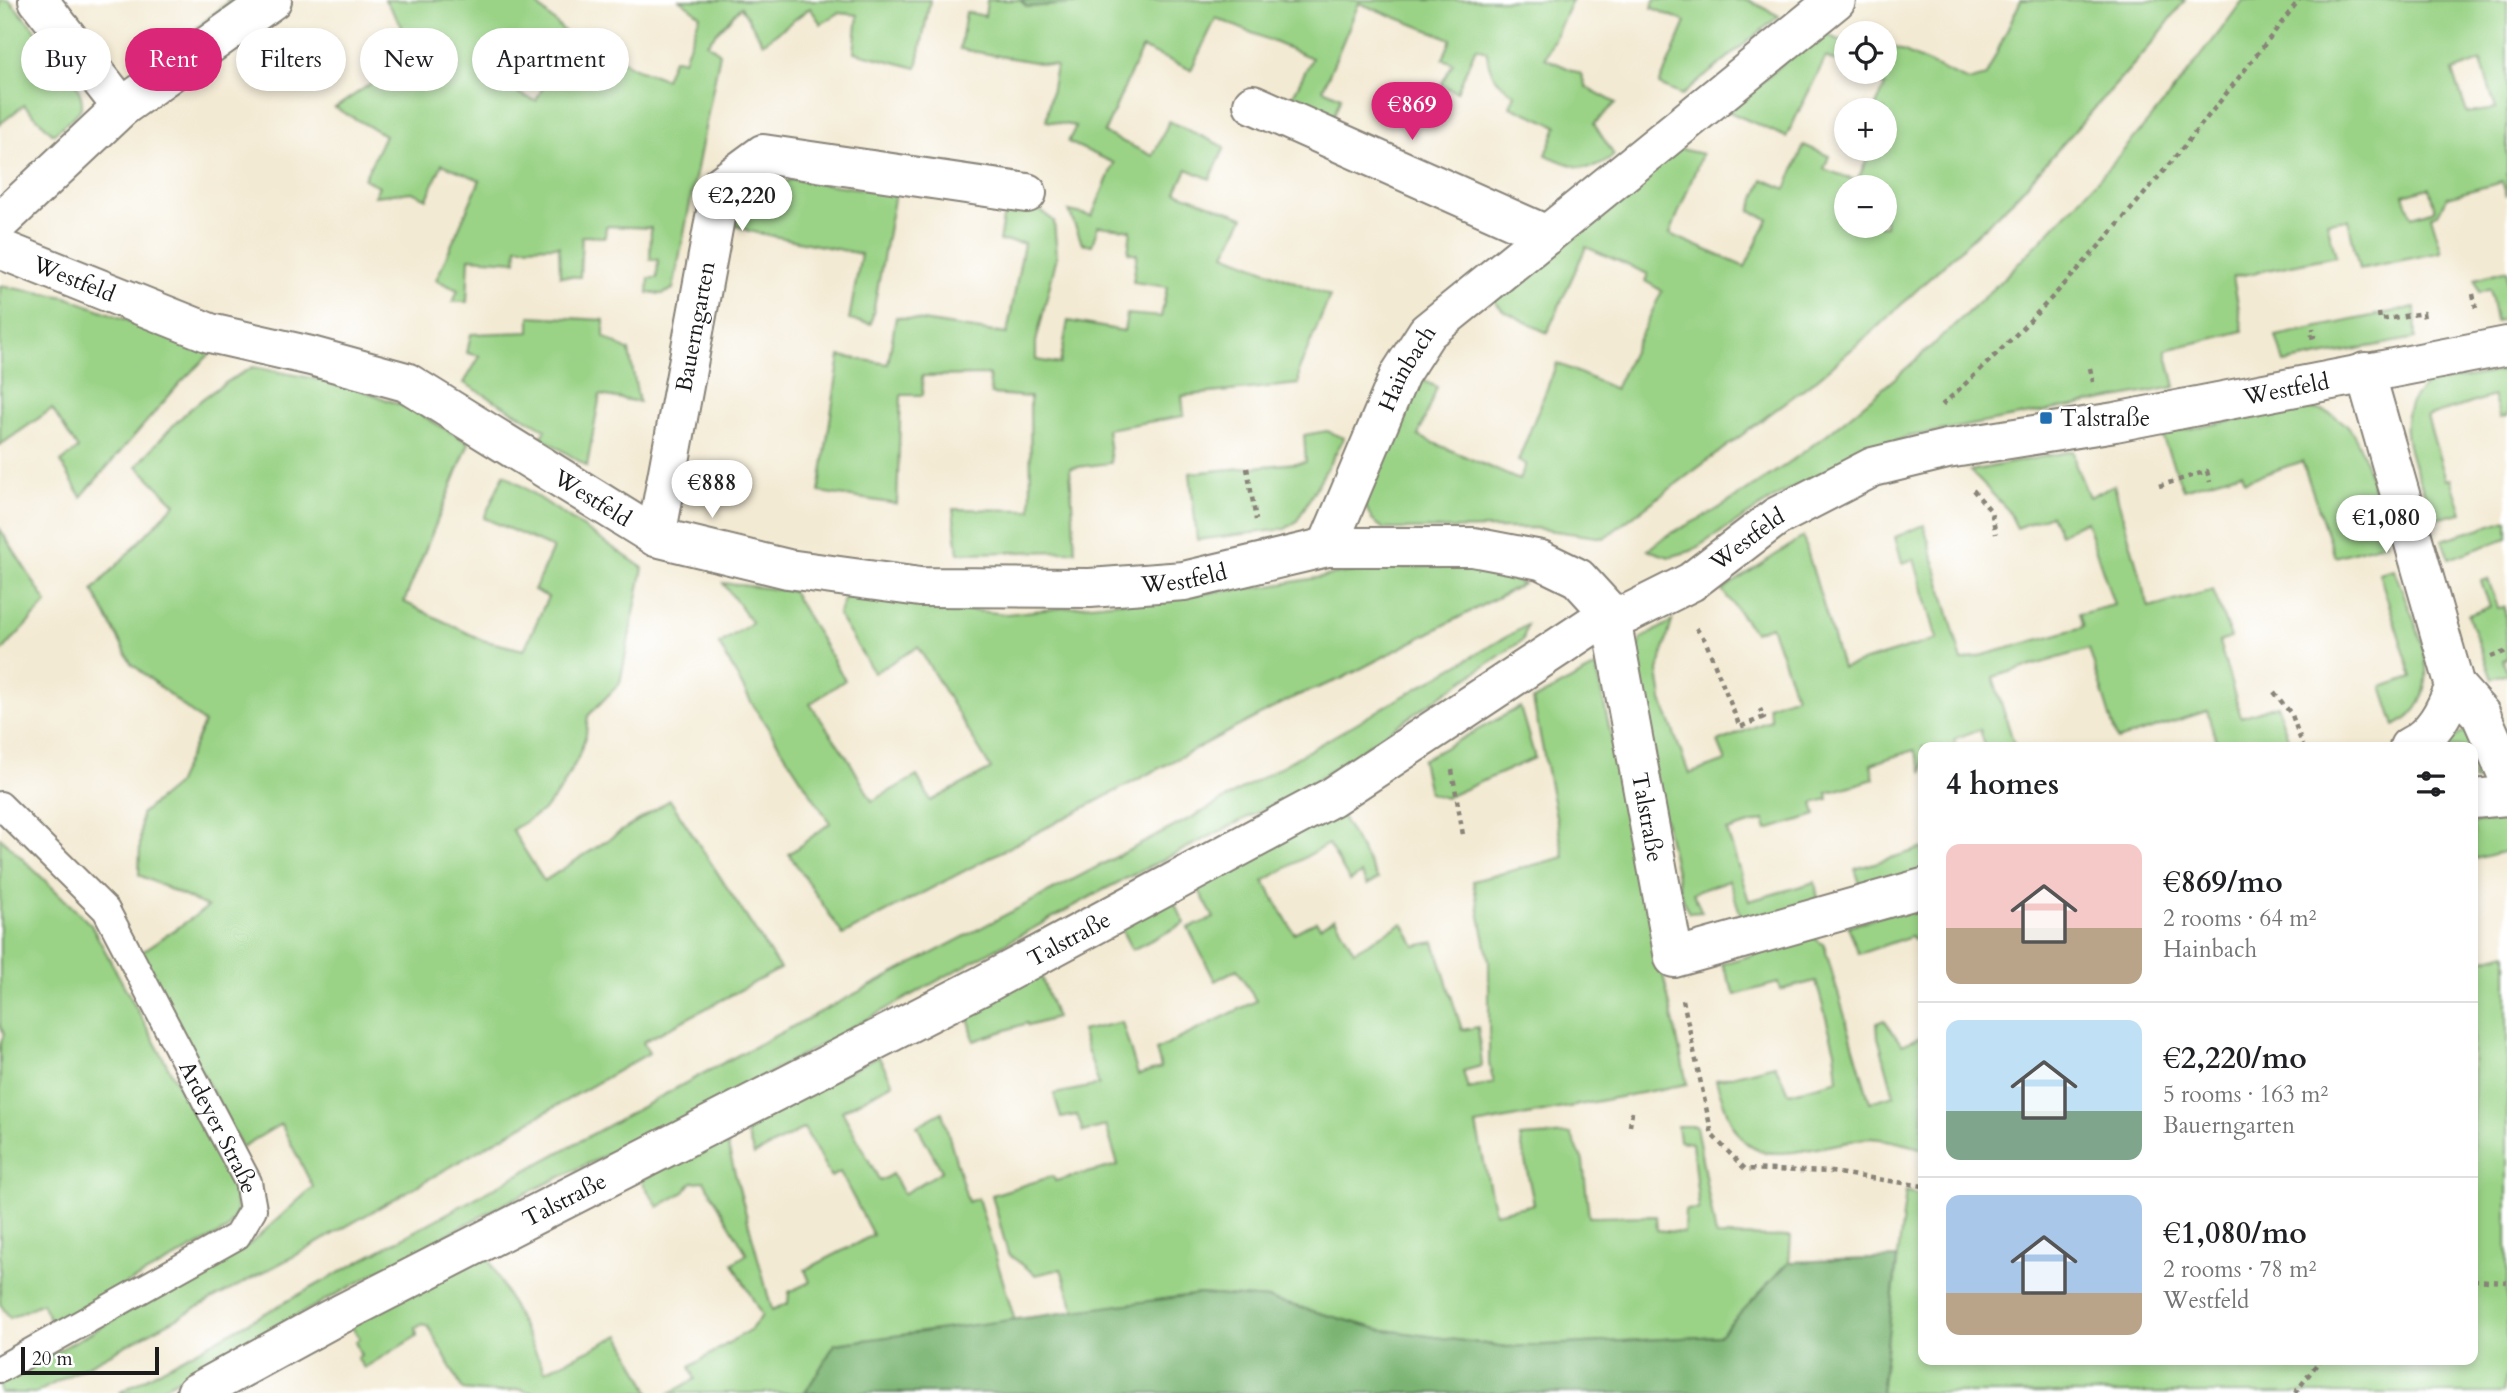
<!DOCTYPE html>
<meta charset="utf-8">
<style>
:root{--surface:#fff;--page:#f6f6f6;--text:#202124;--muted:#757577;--line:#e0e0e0;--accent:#db2777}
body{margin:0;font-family:Cardo,serif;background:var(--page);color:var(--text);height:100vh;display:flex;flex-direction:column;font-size:26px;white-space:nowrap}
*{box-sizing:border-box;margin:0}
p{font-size:23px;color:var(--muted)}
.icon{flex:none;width:38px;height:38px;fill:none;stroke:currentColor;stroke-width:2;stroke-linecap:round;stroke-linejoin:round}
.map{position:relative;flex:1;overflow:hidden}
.side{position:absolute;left:1918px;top:742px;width:560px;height:623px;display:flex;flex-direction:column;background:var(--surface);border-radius:14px;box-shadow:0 4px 10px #0003}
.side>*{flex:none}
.banner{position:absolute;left:21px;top:28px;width:665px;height:63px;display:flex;gap:14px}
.fabs{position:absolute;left:1834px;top:21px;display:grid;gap:14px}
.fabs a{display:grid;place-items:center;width:63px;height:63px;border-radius:50%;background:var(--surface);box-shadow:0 4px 10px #0003;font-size:35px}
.scale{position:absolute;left:21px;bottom:18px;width:138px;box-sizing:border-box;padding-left:7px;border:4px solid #1c1c1c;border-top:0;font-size:19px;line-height:24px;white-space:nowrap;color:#1c1c1c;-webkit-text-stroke:5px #fff;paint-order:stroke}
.price{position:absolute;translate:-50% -60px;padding:0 16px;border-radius:24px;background:#fff;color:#222;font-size:23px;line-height:46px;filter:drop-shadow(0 2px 4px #0008)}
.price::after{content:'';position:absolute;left:50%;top:42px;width:21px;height:16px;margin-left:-10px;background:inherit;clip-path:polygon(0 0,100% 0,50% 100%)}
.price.selected{background:var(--accent);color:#fff}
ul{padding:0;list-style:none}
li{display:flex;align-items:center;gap:21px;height:175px;padding:0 28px}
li+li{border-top:2px solid var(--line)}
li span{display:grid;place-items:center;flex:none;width:196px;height:140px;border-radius:14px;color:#555}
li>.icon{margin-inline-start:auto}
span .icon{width:84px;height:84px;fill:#fffc;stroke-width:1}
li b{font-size:30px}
h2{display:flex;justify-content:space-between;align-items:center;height:84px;padding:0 28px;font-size:30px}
.tag{padding:0 24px;border-radius:32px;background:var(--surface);box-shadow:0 4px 10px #0003;font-size:24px;line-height:63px}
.tag.selected{background:var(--accent);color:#fff}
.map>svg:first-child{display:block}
.green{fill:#9ad386;stroke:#5b7851;stroke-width:2;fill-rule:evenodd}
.forest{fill:#7bb573;stroke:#4c6848;stroke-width:2}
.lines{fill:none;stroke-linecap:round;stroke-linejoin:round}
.lane-casing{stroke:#888378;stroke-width:30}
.street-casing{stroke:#888378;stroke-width:42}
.path{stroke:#888378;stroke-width:4.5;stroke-dasharray:5 5;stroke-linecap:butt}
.lane{stroke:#fff;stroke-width:26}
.street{stroke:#fff;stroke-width:38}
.poi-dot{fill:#1f6fb2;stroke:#fff;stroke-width:2.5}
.labels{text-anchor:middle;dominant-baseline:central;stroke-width:5;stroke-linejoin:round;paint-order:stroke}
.street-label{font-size:23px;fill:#1c1c1c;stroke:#fff}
.poi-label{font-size:23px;fill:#1c1c1c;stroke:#fff;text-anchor:start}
</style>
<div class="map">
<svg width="2507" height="1393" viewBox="0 0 2507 1393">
<rect width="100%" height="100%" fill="#fff"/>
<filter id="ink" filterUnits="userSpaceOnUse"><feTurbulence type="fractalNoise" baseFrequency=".0143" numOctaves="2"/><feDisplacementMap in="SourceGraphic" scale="14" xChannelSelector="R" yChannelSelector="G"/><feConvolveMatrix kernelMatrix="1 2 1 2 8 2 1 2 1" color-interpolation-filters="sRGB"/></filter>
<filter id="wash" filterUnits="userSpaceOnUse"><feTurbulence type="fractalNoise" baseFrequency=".00686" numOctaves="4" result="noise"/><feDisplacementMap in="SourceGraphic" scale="28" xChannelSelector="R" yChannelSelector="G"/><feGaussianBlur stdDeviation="1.57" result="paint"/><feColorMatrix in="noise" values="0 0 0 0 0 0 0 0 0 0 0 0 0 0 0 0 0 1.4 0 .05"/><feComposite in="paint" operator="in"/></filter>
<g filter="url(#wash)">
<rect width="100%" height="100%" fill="#f3ead3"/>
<!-- green -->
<g class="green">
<path d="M 0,0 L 9,0 C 24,18 91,87 81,108 C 76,117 61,127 53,134 L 24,105 L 0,124 Z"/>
<path d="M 227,0 L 249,0 L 141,73 L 228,2 Z"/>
<path d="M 385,0 L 532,0 L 592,58 L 611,66 L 616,55 L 632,67 L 665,79 L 673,59 L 684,60 L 700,15 L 680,0 L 930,0 L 917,68 L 854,52 L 858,15 L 839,13 L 821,24 L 810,8 L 763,43 L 741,7 L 707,43 L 720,53 L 673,289 L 663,294 L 648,293 L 649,278 L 657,278 L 658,260 L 650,259 L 651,228 L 606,226 L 605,237 L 582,236 L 580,277 L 560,276 L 559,246 L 517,247 L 516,261 L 469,258 L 467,302 L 453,302 L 458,290 L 436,280 L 480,180 L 442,164 L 427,199 L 412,192 L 374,196 L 379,186 L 364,179 L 385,135 L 335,108 L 391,70 L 388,66 L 407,54 L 395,32 L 402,26 ZM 532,48 L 557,58 L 536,101 L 519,94 L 533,60 L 527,57 Z"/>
<path d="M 987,0 L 1020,0 L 1028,7 L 1126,0 L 1572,0 L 1545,58 L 1581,74 L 1586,87 L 1616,103 L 1594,124 L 1614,155 C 1592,177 1572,166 1546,155 L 1557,126 L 1510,106 L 1515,94 C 1497,83 1488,73 1487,52 L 1476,47 L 1457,92 L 1441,85 L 1453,63 L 1443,59 L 1451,39 L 1359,3 L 1323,89 L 1341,97 L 1330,125 L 1286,109 L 1312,58 L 1216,18 L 1191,70 L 1142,48 L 1104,133 L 1153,156 L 1169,121 L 1225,147 L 1210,179 L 1187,169 L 1176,192 L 1244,217 L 1225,254 L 1330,296 L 1299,370 L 1299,384 L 1182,396 L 1184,416 L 1107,429 L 1111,463 L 1070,468 L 1075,551 L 958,553 L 953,509 L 1031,510 L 1030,397 L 991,394 L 989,375 L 922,376 L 923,395 L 901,395 L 897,504 L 819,492 L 840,356 L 888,364 L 896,317 L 1007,334 L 1024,243 L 999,241 L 1006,201 L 1033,205 L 1054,221 L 1057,256 L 1036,342 L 1036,360 L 1060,364 L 1068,321 L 1124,331 L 1127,314 L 1161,317 L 1167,287 L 1133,282 L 1137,254 L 1128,252 L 1131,230 L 1098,226 L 1092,245 L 1082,243 L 1069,211 L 1092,216 L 1114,163 L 1068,142 L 1076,126 L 1046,121 L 1056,66 L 960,49 L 966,12 L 985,16 Z"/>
<path d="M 1654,0 L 1748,0 L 1779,16 L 1682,95 L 1659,85 L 1686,22 L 1652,8 Z"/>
<path d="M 2021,0 L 2185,0 L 2150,46 L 2013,200 L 1872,332 L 1818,378 L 1604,538 L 1533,528 L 1384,529 L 1372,520 L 1362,498 L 1414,376 L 1437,387 L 1418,436 L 1519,480 L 1526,464 L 1518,461 L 1557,363 L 1615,389 L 1662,291 L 1645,281 L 1648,274 L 1586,247 L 1547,333 L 1504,311 L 1486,293 L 1672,147 L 1702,154 L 1670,234 L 1745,267 L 1768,219 L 1750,211 L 1763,179 L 1786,189 L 1804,145 L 1829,156 L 1824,169 L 1857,181 L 1872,149 L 1885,149 L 1885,110 L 1874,110 L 1885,86 L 1857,72 L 1885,72 L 1885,43 L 1968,81 L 1986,76 ZM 1846,187 L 1885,187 L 1885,226 L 1846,226 Z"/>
<path d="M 2243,0 L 2507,0 L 2507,196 L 2502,182 L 2447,197 L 2438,214 L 2431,216 L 2442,252 L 2359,269 L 2348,219 L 2327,222 L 2336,256 L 2233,277 L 2243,331 L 2166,350 L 2175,387 L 1907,437 L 1835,466 L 1784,492 L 1691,551 L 1669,557 L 1648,550 C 1668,532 1693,523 1716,510 C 1752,488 1789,464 1822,438 C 1979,315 2126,162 2243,0 ZM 2481,61 L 2496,109 L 2467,113 L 2453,71 ZM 2429,188 L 2435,210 L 2412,217 L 2404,195 Z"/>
<path d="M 1819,31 L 1846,43 L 1846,67 L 1826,57 L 1786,137 L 1729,112 Z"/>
<path d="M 793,179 L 895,194 L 871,324 L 849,320 L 861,254 L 749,231 L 733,224 C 750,199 765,188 793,179 Z"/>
<path d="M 2507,270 L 2507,319 L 2496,321 L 2490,289 L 2479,293 L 2475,279 Z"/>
<path d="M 0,286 L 66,297 L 212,352 L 181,382 L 81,497 L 61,462 L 78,449 L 52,409 L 0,445 Z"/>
<path d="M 2415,307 L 2416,338 L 2284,363 L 2276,336 Z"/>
<path d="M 530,316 L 604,320 L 604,337 L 629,351 L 639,402 L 600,395 L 587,466 L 541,437 L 546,430 L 464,383 L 480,356 L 467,353 L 471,334 L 530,332 Z"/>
<path d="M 253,367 L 348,385 L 411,409 L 469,443 L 404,602 L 482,640 L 524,650 L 548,597 L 534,590 L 553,548 L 484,518 L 504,474 L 643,568 L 620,683 L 588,716 L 586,735 L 578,758 L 560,791 L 544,810 L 512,830 L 544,881 L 670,800 L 780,969 L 643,1042 L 649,1053 L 298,1254 L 36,1393 L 0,1393 L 0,1383 L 250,1244 L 313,1187 L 281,1124 L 242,1147 L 139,954 L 208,907 L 139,875 L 141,814 L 176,785 L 204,723 L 131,663 L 93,590 L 175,504 L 137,466 C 177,419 198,396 253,367 Z"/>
<path d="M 2507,370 L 2507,416 L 2500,418 L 2493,396 L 2427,417 L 2446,480 L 2451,479 L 2462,513 L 2436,519 C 2421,480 2380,414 2429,384 Z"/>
<path d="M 2304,408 C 2323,409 2341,416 2352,432 C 2367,452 2379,516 2386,543 L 2335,557 L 2302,461 L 2245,481 L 2242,472 L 2183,489 L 2161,434 Z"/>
<path d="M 1327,431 L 1344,438 L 1297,521 L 1285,529 L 1197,540 L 1190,473 L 1306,462 L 1304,435 Z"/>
<path d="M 2073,451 L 2076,466 L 2089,497 L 2114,485 L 2149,608 L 2213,590 L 2231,638 L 2219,642 L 2241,717 L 2277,705 L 2291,747 L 2218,747 L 2207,711 L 2117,740 L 2089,649 L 1993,677 L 2015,747 L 1985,747 L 1980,729 L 1954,739 L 1956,747 L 1923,747 L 1923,773 L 1914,750 L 1871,764 L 1874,779 L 1827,793 L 1828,799 L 1813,803 L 1816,815 L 1767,830 L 1764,820 L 1727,831 L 1749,901 L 1815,882 L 1819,905 L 1744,925 L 1729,880 L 1693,893 L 1702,912 L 1689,913 L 1682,899 L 1631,667 L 1641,639 L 1672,621 L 1658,671 L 1662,700 L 1689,774 L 1726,761 L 1718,742 L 1771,720 L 1768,706 L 1796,696 L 1771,626 L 1754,632 L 1722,590 L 1803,537 L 1842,668 L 1937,639 L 1914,559 L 1902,563 L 1895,537 L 1924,525 L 1962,661 L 2083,627 L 2079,614 L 2114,605 L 2086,521 L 2060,534 L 2051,515 L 2017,528 L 2008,510 L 1970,471 Z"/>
<path d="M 2507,520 L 2507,538 L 2449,559 L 2442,540 Z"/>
<path d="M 0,529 L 47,603 L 0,653 Z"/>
<path d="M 1480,566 L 1523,584 L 1341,679 L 1296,696 L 843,935 L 789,854 L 830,823 L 751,702 L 719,644 L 752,623 L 723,583 L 792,591 L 845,680 L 810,704 L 849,760 L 872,801 L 917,776 L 931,801 L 991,769 L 918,647 L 874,673 L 838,615 L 845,597 L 1006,614 L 1270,586 L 1373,568 Z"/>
<path d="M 2394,569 C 2411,618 2457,694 2395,726 L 2382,687 L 2412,677 L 2379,573 Z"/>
<path d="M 2488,579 L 2498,608 L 2505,607 L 2507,658 L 2503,660 L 2507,674 L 2492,679 L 2468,615 L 2490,607 L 2481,581 Z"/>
<path d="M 1527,625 L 1523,640 L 1304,789 L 1103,890 L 711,1105 L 504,1204 L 153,1393 L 119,1393 L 704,1073 L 1202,812 Z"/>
<path d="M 1596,667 L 1687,1084 L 1476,1125 L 1495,1213 L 1534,1204 L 1520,1137 L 1571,1134 L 1583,1161 L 1589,1217 L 1656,1216 L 1657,1230 L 1684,1233 L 1685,1210 L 1699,1209 L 1692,1143 L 1679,1141 L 1677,1126 L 1696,1126 L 1716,1236 L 1791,1237 L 1789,1262 L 1719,1336 L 1507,1347 L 1378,1329 L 1269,1299 L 1200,1294 L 1075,1312 L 1061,1269 L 1036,1275 L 1008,1254 L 992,1195 L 1053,1176 L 1055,1181 L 1118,1165 L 1106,1126 L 1083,1132 L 1077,1115 L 1061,1118 L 1054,1094 L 1099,1085 L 1081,1031 L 1122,1022 L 1138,1075 L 1161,1068 L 1156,1050 L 1256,1001 L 1237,969 L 1215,981 L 1188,928 L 1214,918 L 1197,887 L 1337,808 L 1378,879 L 1367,885 L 1361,874 L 1350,881 L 1328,844 L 1264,881 L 1294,933 L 1316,921 L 1320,927 L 1335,918 L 1354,951 L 1403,923 L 1415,946 L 1434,942 L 1462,1030 L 1478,1027 L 1482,1066 L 1463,1071 L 1468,1089 L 1494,1083 L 1489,1064 L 1489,962 L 1473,881 L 1564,857 L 1533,700 Z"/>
<path d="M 1520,707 L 1535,758 L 1445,798 L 1429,793 L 1422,760 Z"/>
<path d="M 2471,728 L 2491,779 L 2473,781 L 2473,747 L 2438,747 Z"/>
<path d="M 2507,820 L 2507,851 L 2475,859 L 2473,823 Z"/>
<path d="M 0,837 L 91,925 L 234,1188 L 237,1212 L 227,1230 L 52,1324 L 42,1303 L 10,1318 L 0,1304 L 0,1045 L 4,1034 L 0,1026 Z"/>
<path d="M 1923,848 L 1923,872 L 1862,890 L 1855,869 Z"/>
<path d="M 1171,897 L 1185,923 L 1132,950 L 1120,927 Z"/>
<path d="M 1923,903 L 1923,936 L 1913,939 L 1911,936 L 1859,954 L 1848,926 Z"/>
<path d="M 1813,937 L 1824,945 L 1870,1102 L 1894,1095 L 1878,1037 L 1877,1023 L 1884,1020 L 1902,1045 L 1923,1036 L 1923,1149 C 1907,1144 1888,1139 1870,1138 C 1859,1138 1845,1143 1833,1145 C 1756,1161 1740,1160 1716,1080 L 1775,1065 L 1789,1093 L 1838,1080 L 1835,1051 L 1816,981 L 1780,990 L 1778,983 L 1735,995 L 1722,964 Z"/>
<path d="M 2507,953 L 2507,1373 L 2503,1393 L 1881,1393 L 1906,1191 L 1923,1196 L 1923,1360 L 2473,1360 L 2473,962 Z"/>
<path d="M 1040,973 L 1056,1018 L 1028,1026 L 1027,1023 L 974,1041 L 967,1011 Z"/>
<path d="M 878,1056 L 893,1083 L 842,1111 L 880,1181 L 892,1174 L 903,1194 L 942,1171 L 917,1126 L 942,1112 L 968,1202 L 978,1198 L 1015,1321 L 835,1344 L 805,1393 L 670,1393 L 695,1379 L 690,1367 L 751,1329 L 762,1316 L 733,1263 L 747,1254 L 704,1181 L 692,1182 L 684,1192 L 658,1207 L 641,1180 L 725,1136 L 772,1310 L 788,1303 L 789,1292 L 810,1282 L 805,1270 L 873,1235 L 840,1172 L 831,1177 L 804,1128 L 754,1155 L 744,1125 Z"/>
<path d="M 486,1253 L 545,1371 L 620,1335 L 650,1393 L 532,1393 L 519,1389 C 502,1393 479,1393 463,1390 L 428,1326 L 423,1324 L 416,1328 L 417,1336 L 364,1368 L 357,1358 L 361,1355 L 355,1342 L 360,1338 L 350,1325 Z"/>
</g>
<!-- forest -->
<g class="forest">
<path d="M 1020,0 L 1126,0 L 1027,7 Z"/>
<path d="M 1897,1258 L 1881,1393 L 805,1393 L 835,1344 L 1200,1294 L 1269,1299 L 1378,1329 L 1507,1347 L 1719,1336 L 1789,1262 Z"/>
</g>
</g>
<g filter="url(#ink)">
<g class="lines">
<defs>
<g id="lane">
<path id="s1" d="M 0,805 L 106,910 L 248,1182 L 253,1209 L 237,1236 L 0,1369"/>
</g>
<g id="street">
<path d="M 38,0 L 122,107"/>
<path d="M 1253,104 L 1547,235"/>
<path d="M 0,222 L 122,107 L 272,0"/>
<path id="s2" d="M 0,249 L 210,333 L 311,356 L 406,382 L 656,537 L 788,569 L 920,587 L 1090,588 L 1184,581 L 1327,547 L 1473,547 L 1541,560 L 1578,578 L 1610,613 L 1627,614 L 1691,582 L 1776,517 L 1873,467 L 1947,449 L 2115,422 L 2507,346"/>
<path d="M 2365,372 L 2455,686 C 2445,711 2434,735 2409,747"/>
<path id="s3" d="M 656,537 L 721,185 L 763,154 L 1027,193"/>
<path id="s4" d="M 1327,547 L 1400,374 L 1427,332 L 1836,0"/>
<path d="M 2455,686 L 2481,715 L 2507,774"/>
<path d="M 2473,799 L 2507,796"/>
<path id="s5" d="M 196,1393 L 329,1320 L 981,986 L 1332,797 L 1610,613 L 1674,958 L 1923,888"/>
</g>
</defs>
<!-- lane casing -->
<use href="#lane" class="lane-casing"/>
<!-- street casing -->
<use href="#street" class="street-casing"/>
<!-- path -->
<g class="path">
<path d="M 2473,294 L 2476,308"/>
<path d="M 2379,313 L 2380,320 L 2423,313 L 2424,318"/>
<path d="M 2310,337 L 2314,336 L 2313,328"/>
<path d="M 2090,368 L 2093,382"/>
<path d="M 1942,405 C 2075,286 2190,142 2299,0"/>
<path d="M 1247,468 L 1256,520"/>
<path d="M 2159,486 L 2207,471 L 2210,482"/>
<path d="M 1973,490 L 1991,511 L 1996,534"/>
<path d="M 1696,628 L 1705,640 L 1740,727 L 1764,717 L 1760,709"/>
<path d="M 2491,657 L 2507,651"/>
<path d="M 2274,692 L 2292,715 L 2303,747"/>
<path d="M 1452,770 L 1463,835"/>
<path d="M 1683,1000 L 1712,1135 L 1745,1169 L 1831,1172 L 1923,1186"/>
<path d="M 1630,1126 L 1632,1112"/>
<path d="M 2473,1280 L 2507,1282"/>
<path d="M 2295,1393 L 2320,1360"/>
</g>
<!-- lane -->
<use href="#lane" class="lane"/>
<!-- street -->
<use href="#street" class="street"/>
</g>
</g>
<!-- markers -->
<rect class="poi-dot" x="2039" y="411" width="14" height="14" rx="3.5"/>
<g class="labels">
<!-- street labels -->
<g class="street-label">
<text stroke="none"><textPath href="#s2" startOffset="80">Westfeld</textPath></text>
<text stroke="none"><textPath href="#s3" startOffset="214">Bauerngarten</textPath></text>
<text stroke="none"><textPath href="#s4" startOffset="196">Hainbach</textPath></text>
<text stroke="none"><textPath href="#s2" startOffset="2432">Westfeld</textPath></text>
<text stroke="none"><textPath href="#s2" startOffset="648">Westfeld</textPath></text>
<text stroke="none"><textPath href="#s2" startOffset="1866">Westfeld</textPath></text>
<text stroke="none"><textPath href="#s2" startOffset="1256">Westfeld</textPath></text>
<text stroke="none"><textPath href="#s5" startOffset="1824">Talstraße</textPath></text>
<text stroke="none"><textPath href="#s5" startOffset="984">Talstraße</textPath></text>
<text stroke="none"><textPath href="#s1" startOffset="394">Ardeyer Straße</textPath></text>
<text stroke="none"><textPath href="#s5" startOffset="416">Talstraße</textPath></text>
</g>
<!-- poi labels -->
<g class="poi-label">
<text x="2060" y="418">Talstraße</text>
</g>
</g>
</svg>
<div class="fabs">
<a><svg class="icon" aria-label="locate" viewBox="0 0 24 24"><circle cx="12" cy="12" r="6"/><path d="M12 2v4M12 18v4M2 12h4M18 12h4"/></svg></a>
<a>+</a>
<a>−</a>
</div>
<div class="scale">20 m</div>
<b class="price selected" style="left:1412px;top:142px">€869</b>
<b class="price" style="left:742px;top:233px">€2,220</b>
<b class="price" style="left:712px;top:520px">€888</b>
<b class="price" style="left:2386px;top:555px">€1,080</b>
<div class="banner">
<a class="tag">Buy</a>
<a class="tag selected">Rent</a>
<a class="tag">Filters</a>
<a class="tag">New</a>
<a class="tag">Apartment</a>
</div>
<section class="side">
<h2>4 homes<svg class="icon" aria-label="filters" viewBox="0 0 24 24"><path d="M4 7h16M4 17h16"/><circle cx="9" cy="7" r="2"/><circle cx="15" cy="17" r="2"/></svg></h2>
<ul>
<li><span style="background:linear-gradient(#f6c9c9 60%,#b9a48a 0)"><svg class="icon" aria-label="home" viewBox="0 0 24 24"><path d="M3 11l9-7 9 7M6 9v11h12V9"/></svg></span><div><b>€869/mo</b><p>2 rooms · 64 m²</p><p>Hainbach</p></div></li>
<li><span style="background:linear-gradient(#bfe0f5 65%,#7fa58c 0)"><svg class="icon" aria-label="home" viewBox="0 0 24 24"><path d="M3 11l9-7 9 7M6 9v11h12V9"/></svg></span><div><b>€2,220/mo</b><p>5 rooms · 163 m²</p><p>Bauerngarten</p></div></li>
<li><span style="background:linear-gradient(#a9c7e8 70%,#b9a48a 0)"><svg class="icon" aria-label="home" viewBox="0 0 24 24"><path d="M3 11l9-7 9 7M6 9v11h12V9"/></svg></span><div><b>€1,080/mo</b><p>2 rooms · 78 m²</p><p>Westfeld</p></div></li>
</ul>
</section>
</div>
